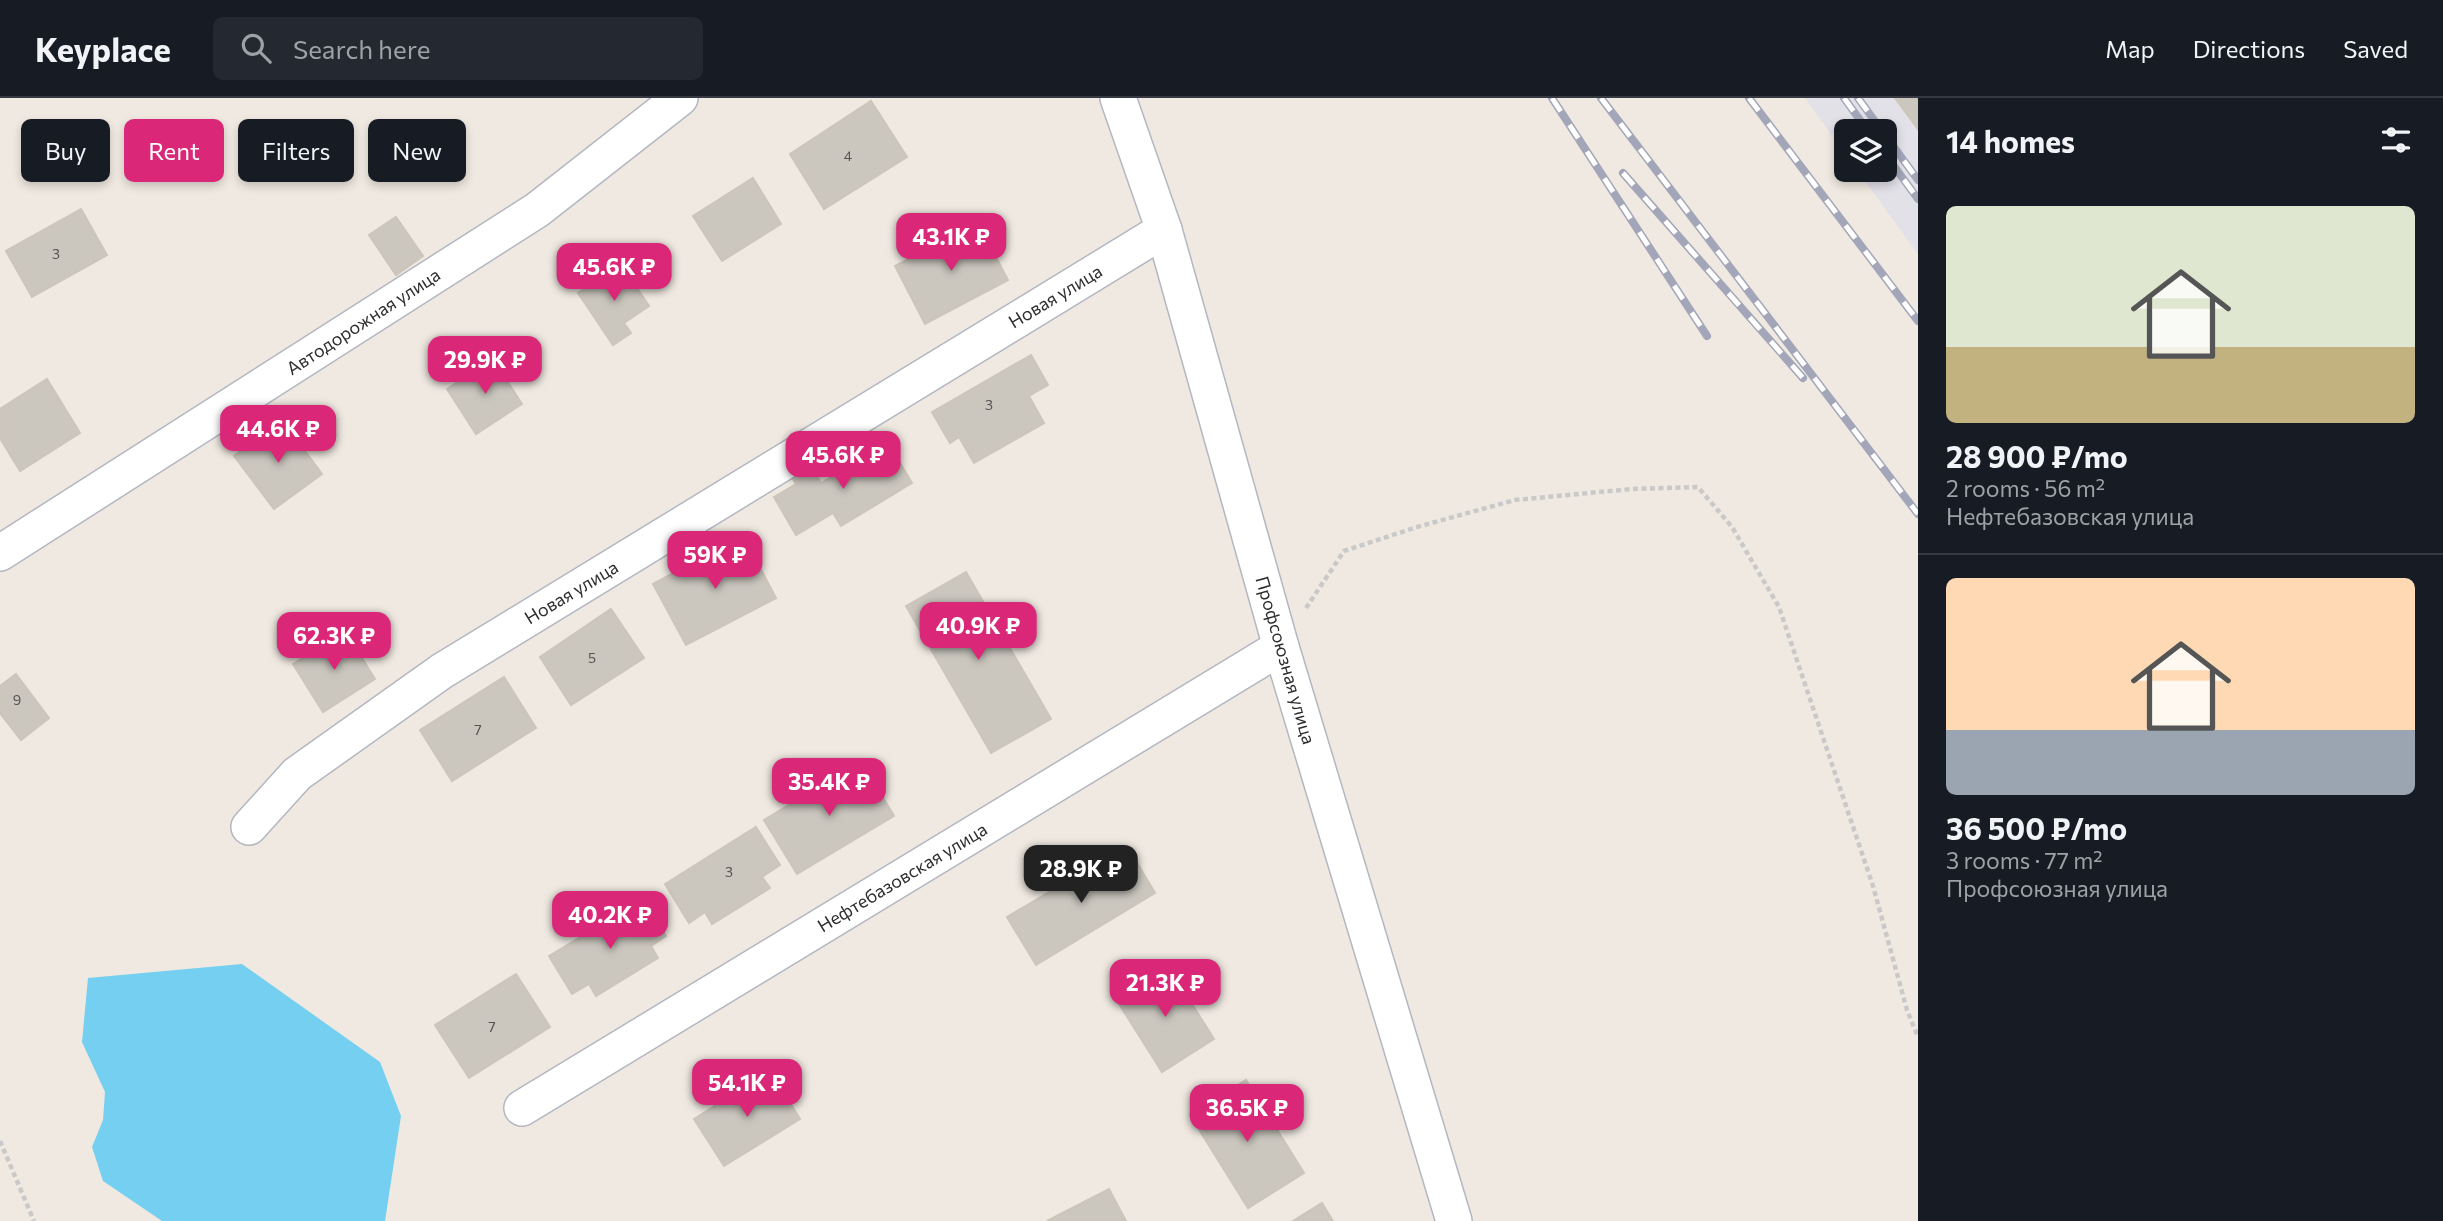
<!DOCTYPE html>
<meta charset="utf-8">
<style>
:root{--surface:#171b24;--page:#242831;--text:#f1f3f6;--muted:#9ea1a6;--line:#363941;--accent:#db2777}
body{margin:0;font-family:Commissioner,sans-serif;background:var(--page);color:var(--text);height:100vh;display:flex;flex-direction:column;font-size:26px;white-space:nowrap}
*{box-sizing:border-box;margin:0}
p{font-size:23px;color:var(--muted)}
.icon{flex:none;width:38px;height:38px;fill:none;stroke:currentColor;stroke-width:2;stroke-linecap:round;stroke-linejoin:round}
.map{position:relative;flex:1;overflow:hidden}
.panel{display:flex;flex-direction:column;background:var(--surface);width:525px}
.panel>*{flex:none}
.hud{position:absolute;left:21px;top:21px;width:665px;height:63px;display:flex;gap:14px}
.buttons{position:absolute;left:1834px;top:21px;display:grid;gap:14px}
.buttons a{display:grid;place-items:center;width:63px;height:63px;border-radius:10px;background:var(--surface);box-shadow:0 4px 10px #0003;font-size:35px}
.price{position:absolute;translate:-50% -60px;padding:0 16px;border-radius:14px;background:var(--accent);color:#fff;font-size:23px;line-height:46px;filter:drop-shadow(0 2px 4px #0008)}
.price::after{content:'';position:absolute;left:50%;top:42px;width:21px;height:16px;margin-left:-10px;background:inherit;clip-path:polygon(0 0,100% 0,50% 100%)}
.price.on{background:#222;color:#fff}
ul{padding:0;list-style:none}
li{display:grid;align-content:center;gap:14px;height:371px;padding:0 28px}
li+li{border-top:2px solid var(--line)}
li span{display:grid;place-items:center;height:217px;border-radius:10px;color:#555}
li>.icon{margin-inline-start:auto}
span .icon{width:126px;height:126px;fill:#fffc;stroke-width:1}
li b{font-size:30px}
h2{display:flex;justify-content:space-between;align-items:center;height:84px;padding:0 28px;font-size:30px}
.chip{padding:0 24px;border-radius:10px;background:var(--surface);box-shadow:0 4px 10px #0003;font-size:24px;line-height:63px}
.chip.on{background:var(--accent);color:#fff}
header{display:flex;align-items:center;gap:42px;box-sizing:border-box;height:98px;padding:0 35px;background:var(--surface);border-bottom:2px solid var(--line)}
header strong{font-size:33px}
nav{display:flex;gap:38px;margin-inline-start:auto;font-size:24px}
.search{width:490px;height:63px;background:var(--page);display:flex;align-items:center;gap:18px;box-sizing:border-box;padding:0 24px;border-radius:10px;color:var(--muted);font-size:26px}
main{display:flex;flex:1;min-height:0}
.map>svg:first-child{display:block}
.industrial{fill:#e3e1e8}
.water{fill:#75cff0}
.building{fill:#cbc7bf;stroke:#cbc5ba;stroke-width:2}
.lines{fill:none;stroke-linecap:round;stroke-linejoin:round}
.street-casing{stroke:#b4b7c1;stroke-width:38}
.path{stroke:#c9c9c9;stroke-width:4.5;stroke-dasharray:5 3.5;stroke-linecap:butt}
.street{stroke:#fff;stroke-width:35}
.rail-casing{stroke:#a3a6b8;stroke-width:8}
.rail{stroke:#fff;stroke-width:5;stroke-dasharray:16;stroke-linecap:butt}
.labels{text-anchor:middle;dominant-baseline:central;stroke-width:5;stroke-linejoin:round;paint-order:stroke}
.number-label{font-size:14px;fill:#555452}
.street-label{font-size:18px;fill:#2e2e2e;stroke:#fff}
</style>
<header>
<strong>Keyplace</strong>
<div class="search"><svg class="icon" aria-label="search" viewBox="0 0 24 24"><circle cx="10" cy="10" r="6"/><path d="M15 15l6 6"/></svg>Search here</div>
<nav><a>Map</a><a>Directions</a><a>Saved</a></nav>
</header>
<main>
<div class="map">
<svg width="1918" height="1123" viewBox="0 0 1918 1123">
<rect width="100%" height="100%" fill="#efe9e1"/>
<!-- industrial -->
<path class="industrial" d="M 1805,0 L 1918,0 L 1918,156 L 1857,72 L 1885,72 L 1885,33 L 1846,33 L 1846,57 Z"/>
<!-- water -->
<path class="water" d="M 242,866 L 380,964 L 401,1018 L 385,1123 L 162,1123 L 103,1083 L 92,1049 L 103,1022 L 105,994 L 82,944 L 88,880 Z"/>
<!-- building -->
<g class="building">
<path d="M 1895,0 L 1918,0 L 1918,31 Z"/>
<path d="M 871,3 L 907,59 L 824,111 L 790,56 Z"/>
<path d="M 753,80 L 781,126 L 722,163 L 693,118 Z"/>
<path d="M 81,111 L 107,157 L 32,199 L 6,153 Z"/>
<path d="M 396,119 L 423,158 L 396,177 L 369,137 Z"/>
<path d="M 978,125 L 1008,182 L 925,226 L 895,168 Z"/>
<path d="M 621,166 L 649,208 L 624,225 L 631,235 L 613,247 L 578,195 Z"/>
<path d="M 1031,257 L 1048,287 L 1029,298 L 1044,325 L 974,365 L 959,339 L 950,345 L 932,314 Z"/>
<path d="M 493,261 L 522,306 L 476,336 L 447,291 Z"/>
<path d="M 47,281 L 80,335 L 20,373 L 0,340 L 0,311 Z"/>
<path d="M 282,322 L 322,376 L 274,411 L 234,358 Z"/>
<path d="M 888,345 L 912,385 L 841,428 L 833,415 L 796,437 L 774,399 L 796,386 L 792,380 L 811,368 L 821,385 Z"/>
<path d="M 743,438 L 776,500 L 686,547 L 653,486 Z"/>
<path d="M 966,474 L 1051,621 L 991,655 L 906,508 Z"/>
<path d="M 611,511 L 644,560 L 571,607 L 540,559 Z"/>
<path d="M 345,533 L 375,581 L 323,614 L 293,566 Z"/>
<path d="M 16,576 L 49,620 L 21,642 L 0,615 L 0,588 Z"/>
<path d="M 504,579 L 536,630 L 452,683 L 420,632 Z"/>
<path d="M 861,663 L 894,718 L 797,776 L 764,722 Z"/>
<path d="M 756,729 L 780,767 L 762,779 L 770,790 L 712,826 L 705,814 L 689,825 L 665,786 Z"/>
<path d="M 1127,748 L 1155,795 L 1036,867 L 1007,819 Z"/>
<path d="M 643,801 L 666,838 L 651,848 L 658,860 L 596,898 L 589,886 L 572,896 L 549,858 Z"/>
<path d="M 1168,868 L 1214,941 L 1162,974 L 1116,901 Z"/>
<path d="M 516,876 L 550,929 L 469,980 L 435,927 Z"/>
<path d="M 770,973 L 800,1021 L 724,1068 L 694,1021 Z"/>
<path d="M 1246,982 L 1304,1075 L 1248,1110 L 1190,1017 Z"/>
<path d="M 1109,1091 L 1126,1123 L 1047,1123 Z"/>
<path d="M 1322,1105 L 1333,1123 L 1293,1123 Z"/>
</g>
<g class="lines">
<defs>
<g id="street">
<path d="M 1118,0 L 1164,132 L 1281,549 L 1454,1123"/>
<path d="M 0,455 L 537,112 L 680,0"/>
<path d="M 249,729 L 297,676 L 442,573 L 1164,132"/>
<path d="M 522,1010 L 1281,549"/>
</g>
</defs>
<!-- street casing -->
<use href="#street" class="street-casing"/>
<!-- path -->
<g class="path">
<path d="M 1306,510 L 1344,453 L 1417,429 L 1515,402 L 1631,391 L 1698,389 L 1732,429 L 1779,509 L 1873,788 L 1907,912 L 1918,939"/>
<path d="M 0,1043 L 34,1123"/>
</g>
<!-- street -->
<use href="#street" class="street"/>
<defs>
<g id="rail">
<path d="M 1552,0 L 1707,238"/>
<path d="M 1601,0 L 1918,416"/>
<path d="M 1749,0 L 1918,223"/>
<path d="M 1844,0 L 1868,33"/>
<path d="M 1858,0 L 1882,33"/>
<path d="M 1885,37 L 1918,82"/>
<path d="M 1885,56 L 1918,101"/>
<path d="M 1623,75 L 1803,280"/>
</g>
</defs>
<!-- rail casing -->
<use href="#rail" class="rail-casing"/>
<!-- rail -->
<use href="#rail" class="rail"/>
</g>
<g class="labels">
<!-- number labels -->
<g class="number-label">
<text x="848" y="57">4</text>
<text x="56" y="155">3</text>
<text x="989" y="306">3</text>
<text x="592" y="559">5</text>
<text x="17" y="601">9</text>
<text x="478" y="631">7</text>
<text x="729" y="773">3</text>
<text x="492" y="928">7</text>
</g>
<!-- street labels -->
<g class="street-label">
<text transform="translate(1055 198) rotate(-31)">Новая улица</text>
<text transform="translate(363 223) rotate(-33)">Автодорожная улица</text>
<text transform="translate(571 494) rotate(-31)">Новая улица</text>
<text transform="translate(1286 562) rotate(74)">Профсоюзная улица</text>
<text transform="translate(902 779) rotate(-31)">Нефтебазовская улица</text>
</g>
</g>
</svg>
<div class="buttons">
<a><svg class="icon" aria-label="layers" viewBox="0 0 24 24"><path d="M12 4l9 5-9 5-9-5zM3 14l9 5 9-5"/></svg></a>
</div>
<b class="price" style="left:951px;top:175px">43.1K ₽</b>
<b class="price" style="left:614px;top:205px">45.6K ₽</b>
<b class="price" style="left:485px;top:298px">29.9K ₽</b>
<b class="price" style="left:278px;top:367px">44.6K ₽</b>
<b class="price" style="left:843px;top:393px">45.6K ₽</b>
<b class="price" style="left:715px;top:493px">59K ₽</b>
<b class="price" style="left:978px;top:564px">40.9K ₽</b>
<b class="price" style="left:334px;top:574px">62.3K ₽</b>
<b class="price" style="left:829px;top:720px">35.4K ₽</b>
<b class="price on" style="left:1081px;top:807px">28.9K ₽</b>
<b class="price" style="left:610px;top:853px">40.2K ₽</b>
<b class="price" style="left:1165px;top:921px">21.3K ₽</b>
<b class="price" style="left:747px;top:1021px">54.1K ₽</b>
<b class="price" style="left:1247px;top:1046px">36.5K ₽</b>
<div class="hud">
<a class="chip">Buy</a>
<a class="chip on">Rent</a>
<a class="chip">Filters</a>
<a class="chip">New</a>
</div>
</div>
<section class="panel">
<h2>14 homes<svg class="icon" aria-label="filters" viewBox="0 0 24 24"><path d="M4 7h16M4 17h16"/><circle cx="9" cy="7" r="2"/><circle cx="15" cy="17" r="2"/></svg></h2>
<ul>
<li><span style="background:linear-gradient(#dfe7d0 65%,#c2b280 0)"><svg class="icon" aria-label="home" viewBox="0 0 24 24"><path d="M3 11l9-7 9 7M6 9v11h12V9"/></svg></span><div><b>28 900 ₽/mo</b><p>2 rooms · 56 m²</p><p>Нефтебазовская улица</p></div></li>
<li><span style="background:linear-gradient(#ffd9b3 70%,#9aa5b1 0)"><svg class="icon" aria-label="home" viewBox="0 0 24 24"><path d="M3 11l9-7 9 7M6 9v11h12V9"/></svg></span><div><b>36 500 ₽/mo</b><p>3 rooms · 77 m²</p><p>Профсоюзная улица</p></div></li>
</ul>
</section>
</main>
